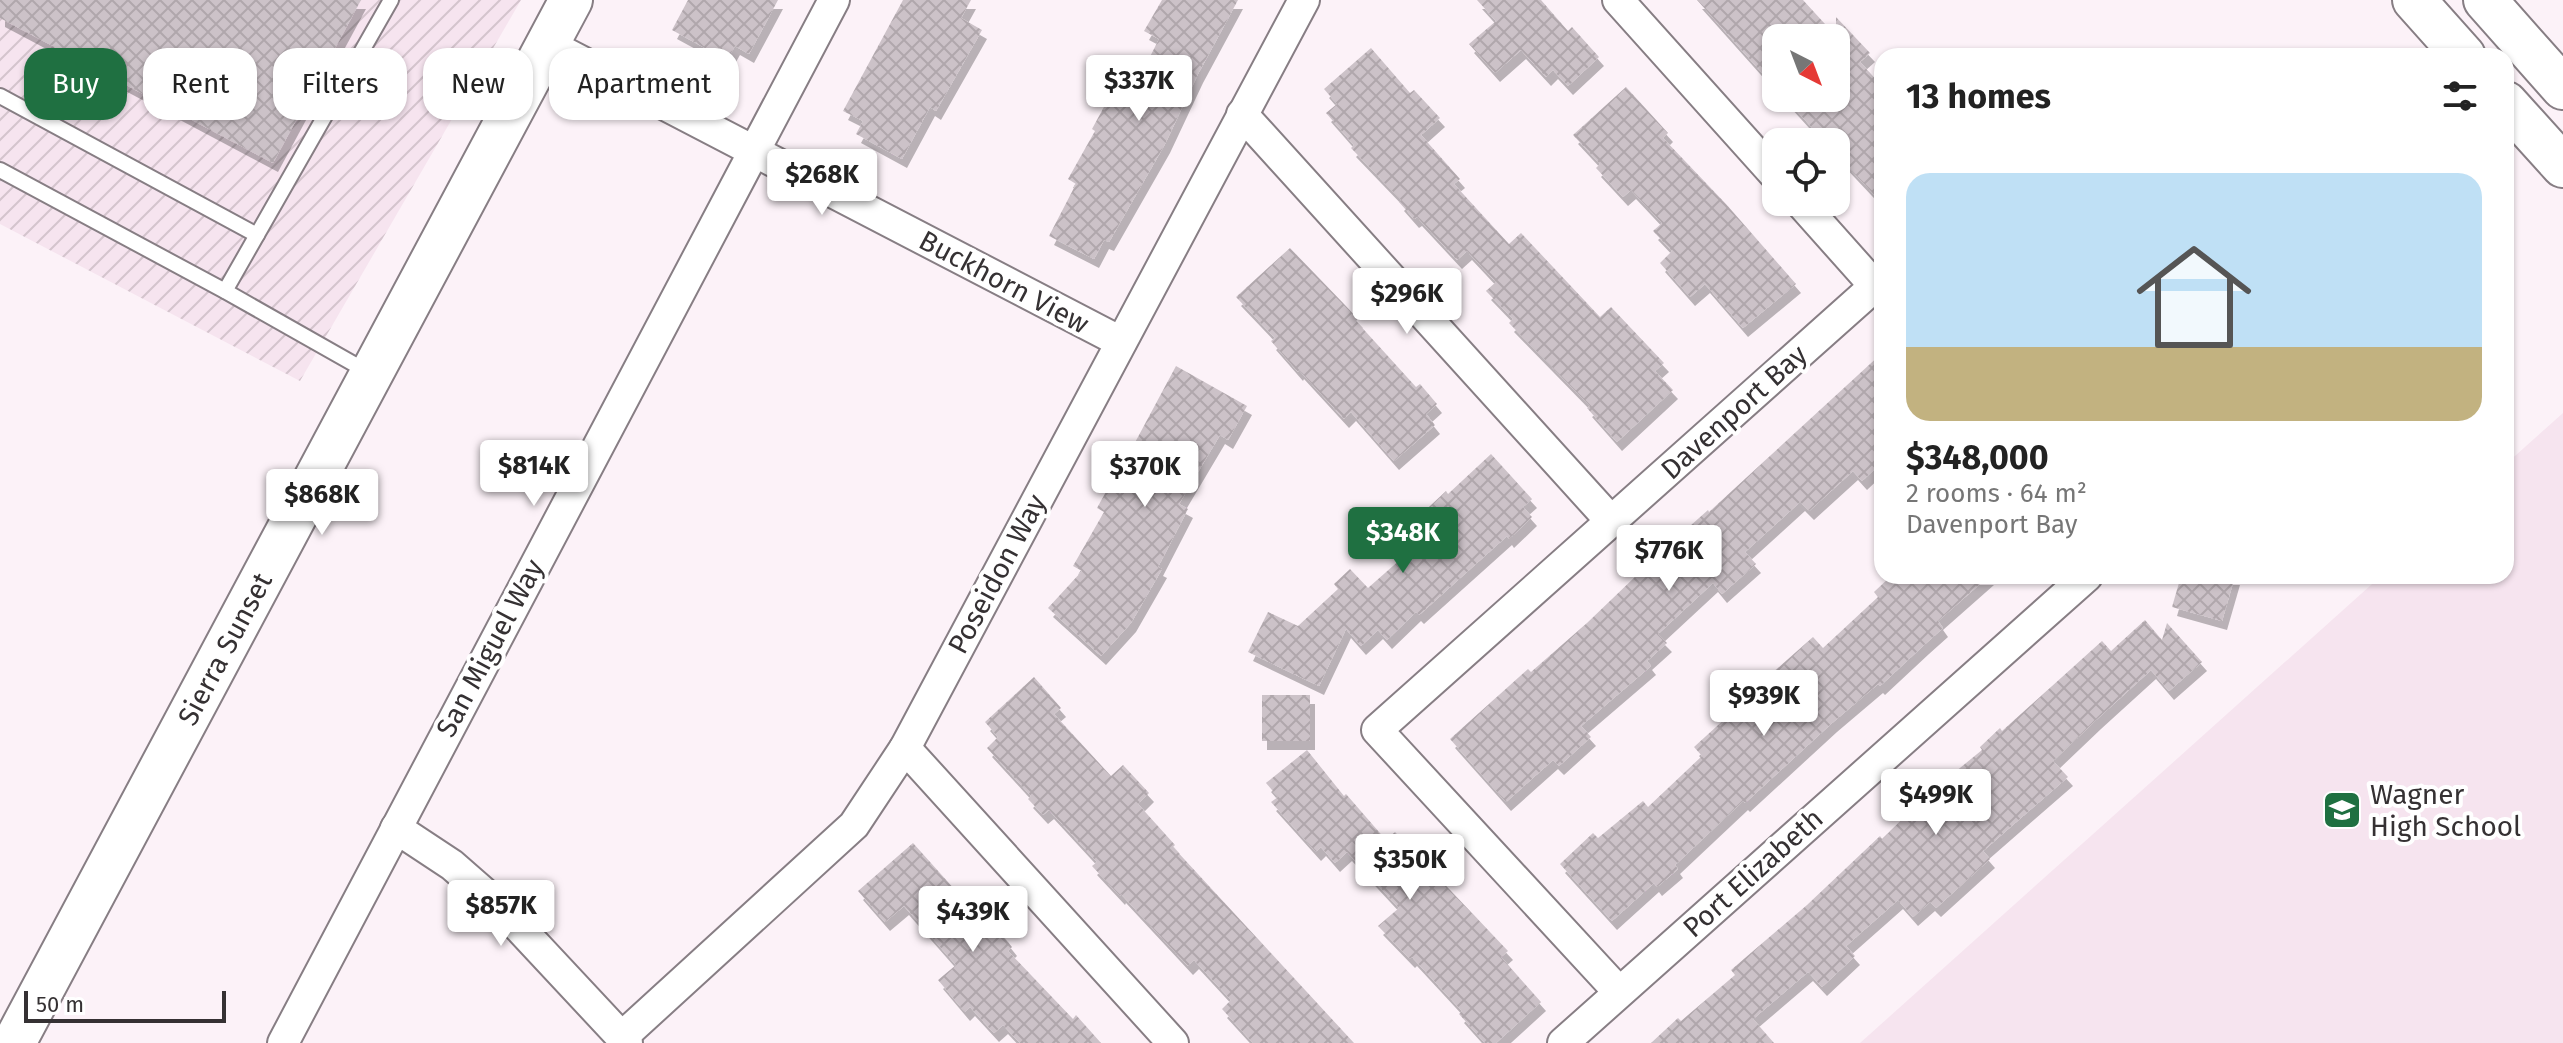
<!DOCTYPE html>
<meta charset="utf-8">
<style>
:root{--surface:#fff;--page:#f2f2f2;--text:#222;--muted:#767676;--line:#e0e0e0;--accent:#1f7041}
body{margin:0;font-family:"Fira Sans",sans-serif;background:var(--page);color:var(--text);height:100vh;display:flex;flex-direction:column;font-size:30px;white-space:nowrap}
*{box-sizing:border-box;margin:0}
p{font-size:26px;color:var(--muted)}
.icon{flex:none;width:44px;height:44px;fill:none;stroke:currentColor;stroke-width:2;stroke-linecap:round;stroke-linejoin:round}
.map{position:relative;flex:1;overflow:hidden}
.details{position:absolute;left:1874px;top:48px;width:640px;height:536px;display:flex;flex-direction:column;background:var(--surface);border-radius:24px;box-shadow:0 2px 6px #0004}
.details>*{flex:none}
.top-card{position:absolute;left:24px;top:48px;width:760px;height:72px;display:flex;gap:16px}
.needle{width:52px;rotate:138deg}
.buttons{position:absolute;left:1762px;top:24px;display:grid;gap:16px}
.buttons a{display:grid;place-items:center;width:88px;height:88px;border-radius:16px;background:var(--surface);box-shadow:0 2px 6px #0004;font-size:40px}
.scale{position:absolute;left:24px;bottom:20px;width:202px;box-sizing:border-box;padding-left:8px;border:4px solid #353133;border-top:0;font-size:22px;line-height:28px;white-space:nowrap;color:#353133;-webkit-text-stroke:6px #fff;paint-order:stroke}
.price{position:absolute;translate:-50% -68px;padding:0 18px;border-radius:8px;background:#fff;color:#222;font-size:26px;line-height:52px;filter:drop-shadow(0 2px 4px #0008)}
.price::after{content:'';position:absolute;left:50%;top:48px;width:24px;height:18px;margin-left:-12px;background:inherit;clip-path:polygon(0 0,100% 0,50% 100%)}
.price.active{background:var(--accent);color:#fff}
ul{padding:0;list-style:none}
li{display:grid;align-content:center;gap:16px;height:424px;padding:0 32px}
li+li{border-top:2px solid var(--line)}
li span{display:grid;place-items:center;height:248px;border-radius:24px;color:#555}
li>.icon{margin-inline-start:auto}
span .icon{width:144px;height:144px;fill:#fffc;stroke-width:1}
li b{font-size:34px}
h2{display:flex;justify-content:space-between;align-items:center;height:96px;padding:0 32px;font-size:34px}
.pill{padding:0 28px;border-radius:24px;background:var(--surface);box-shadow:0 2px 6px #0004;font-size:28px;line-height:72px}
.pill.active{background:var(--accent);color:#fff}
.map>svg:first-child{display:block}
.built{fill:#f6e4ef}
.industrial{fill:url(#industrial-furrows)}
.building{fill:url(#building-cross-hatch);filter:url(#shadow)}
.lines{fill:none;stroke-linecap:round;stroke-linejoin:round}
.lane-casing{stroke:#877e84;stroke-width:18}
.street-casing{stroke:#877e84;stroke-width:34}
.secondary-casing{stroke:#877e84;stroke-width:46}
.lane{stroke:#fff;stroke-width:14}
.street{stroke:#fff;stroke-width:30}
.secondary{stroke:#fff;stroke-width:42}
.labels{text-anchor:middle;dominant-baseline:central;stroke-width:8;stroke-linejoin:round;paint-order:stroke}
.street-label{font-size:28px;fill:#353133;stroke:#fff}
.poi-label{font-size:28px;fill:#353133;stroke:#fff;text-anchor:start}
</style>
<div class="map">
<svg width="2563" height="1043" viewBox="0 0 2563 1043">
<defs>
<pattern id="industrial-furrows" width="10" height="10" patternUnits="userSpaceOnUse" patternTransform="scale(2)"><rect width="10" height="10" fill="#f6e4ef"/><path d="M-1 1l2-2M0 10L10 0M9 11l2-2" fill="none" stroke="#d4c4cd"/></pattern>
<pattern id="building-cross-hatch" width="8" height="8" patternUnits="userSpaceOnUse" patternTransform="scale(2)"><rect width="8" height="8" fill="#ccc2c8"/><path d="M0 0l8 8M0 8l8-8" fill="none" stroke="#b0a7ac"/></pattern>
<filter id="shadow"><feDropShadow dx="5" dy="9" stdDeviation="0" flood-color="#0004"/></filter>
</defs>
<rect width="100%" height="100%" fill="#fcf2f8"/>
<!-- built -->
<path class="built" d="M 2563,413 L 2563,1043 L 1860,1043 L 2381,576 L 2506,576 L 2506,464 Z"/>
<!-- industrial -->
<path class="industrial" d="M 0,0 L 521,0 L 300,381 L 0,224 Z"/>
<!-- building -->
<g class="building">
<path d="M 0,0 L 361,0 L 273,163 L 0,18 Z"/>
<path d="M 688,0 L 778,0 L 749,54 L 735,46 L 727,60 L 672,30 Z"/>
<path d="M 903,0 L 971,0 L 961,18 L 982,30 L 936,111 L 930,107 L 902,159 L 856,134 L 863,121 L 843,111 Z"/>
<path d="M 1162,0 L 1238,0 L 1198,74 L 1165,144 L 1109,242 L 1104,240 L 1094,259 L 1049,236 L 1076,184 L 1068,179 L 1095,131 L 1092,129 L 1111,94 L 1127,102 L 1159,39 L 1144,31 Z"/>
<path d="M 1477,0 L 1541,0 L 1568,31 L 1572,27 L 1599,57 L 1568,86 L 1553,70 L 1546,77 L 1521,50 L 1495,73 L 1469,44 L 1496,21 Z"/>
<path d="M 1697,0 L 1803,0 L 1836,36 L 1836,17 L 1870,53 L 1860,62 L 1882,86 L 1882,203 L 1836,154 L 1836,142 L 1825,142 L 1785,98 L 1836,98 L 1836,38 L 1776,38 L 1776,63 L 1764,75 Z"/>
<path d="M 1371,48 L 1410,93 L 1414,90 L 1440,118 L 1421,135 L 1460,179 L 1454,184 L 1509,244 L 1521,233 L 1600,317 L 1611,307 L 1664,363 L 1655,371 L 1673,390 L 1617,442 L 1587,408 L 1590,406 L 1509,323 L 1513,319 L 1486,291 L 1496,282 L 1467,251 L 1457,260 L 1417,217 L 1414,219 L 1399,202 L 1401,200 L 1351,148 L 1354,145 L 1326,113 L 1337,104 L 1324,89 Z"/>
<path d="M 1626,87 L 1668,133 L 1663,138 L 1726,204 L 1796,284 L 1743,328 L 1705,284 L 1690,297 L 1660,263 L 1672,251 L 1653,231 L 1662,223 L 1631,190 L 1623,197 L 1596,168 L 1600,164 L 1573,135 Z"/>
<path d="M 1290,248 L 1344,304 L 1358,319 L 1356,321 L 1416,387 L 1420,384 L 1437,404 L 1426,414 L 1435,425 L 1394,461 L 1351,412 L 1344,419 L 1299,370 L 1298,372 L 1271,341 L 1275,338 L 1236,297 Z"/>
<path d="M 1882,353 L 1882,462 L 1862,481 L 1853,471 L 1809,511 L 1800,502 L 1745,552 L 1756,564 L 1722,594 L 1713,583 L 1658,634 L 1667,643 L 1647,661 L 1651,666 L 1581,726 L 1591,737 L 1559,766 L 1553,760 L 1506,802 L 1450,739 L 1528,669 L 1531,672 L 1587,623 L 1662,551 L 1708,510 L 1709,512 Z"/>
<path d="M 1176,366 L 1247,406 L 1228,440 L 1220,435 L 1179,504 L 1188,509 L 1158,567 L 1162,569 L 1131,623 L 1101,656 L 1048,608 L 1082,571 L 1073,566 L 1104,512 L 1097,508 L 1107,490 L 1109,491 Z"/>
<path d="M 1491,454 L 1532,499 L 1523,507 L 1532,517 L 1509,539 L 1507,536 L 1419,615 L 1416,612 L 1387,640 L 1378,630 L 1361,646 L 1346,629 L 1319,686 L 1248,652 L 1268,612 L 1298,626 L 1338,589 L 1334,584 L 1350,569 L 1368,588 L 1427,536 L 1414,521 L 1446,491 L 1448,494 Z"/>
<path d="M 1891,576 L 1989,576 L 1938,621 L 1943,628 L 1924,645 L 1880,686 L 1878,684 L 1832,723 L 1745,803 L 1743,801 L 1675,865 L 1678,869 L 1657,887 L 1654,883 L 1612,921 L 1560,864 L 1593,833 L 1598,838 L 1643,801 L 1648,807 L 1702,756 L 1694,747 L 1739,706 L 1737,704 L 1813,637 L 1823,648 L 1878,597 L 1874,592 Z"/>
<path d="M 2181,576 L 2235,576 L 2222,621 L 2172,607 Z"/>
<path d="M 2145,620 L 2162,640 L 2167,623 L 2202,662 L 2169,691 L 2151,670 L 2096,720 L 2053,761 L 2068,777 L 1983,851 L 1990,859 L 1936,908 L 1930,902 L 1913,917 L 1898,900 L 1846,946 L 1855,956 L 1822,987 L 1808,972 L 1753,1019 L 1774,1043 L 1651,1043 L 1678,1018 L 1681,1021 L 1735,975 L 1731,970 L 1807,905 L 1880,836 L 1882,839 L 1928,794 L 1982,750 L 1980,747 L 2000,728 L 2002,731 L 2102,641 L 2111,651 Z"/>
<path d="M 1034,677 L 1061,708 L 1054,714 L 1111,776 L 1123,765 L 1149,793 L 1138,804 L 1175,845 L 1173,847 L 1354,1043 L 1253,1043 L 1222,1009 L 1231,1000 L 1194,960 L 1188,966 L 1121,894 L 1120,896 L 1092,866 L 1097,862 L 1049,810 L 1043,815 L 1028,799 L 1031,796 L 987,748 L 998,737 L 985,722 Z"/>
<rect x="1262" y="695" width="48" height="46"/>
<path d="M 1307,750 L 1344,796 L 1346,794 L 1386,840 L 1395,832 L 1489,931 L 1508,951 L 1501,957 L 1541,1002 L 1496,1043 L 1485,1043 L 1459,1014 L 1462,1011 L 1412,957 L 1410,959 L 1378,926 L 1399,908 L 1347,852 L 1335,863 L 1321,847 L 1316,852 L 1271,802 L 1278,797 L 1266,783 Z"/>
<path d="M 913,843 L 957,892 L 961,889 L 1004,937 L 1012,947 L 1008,951 L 1073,1019 L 1076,1015 L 1101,1043 L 1020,1043 L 1003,1025 L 994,1033 L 970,1007 L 965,1012 L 938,980 L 956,965 L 904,906 L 885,922 L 858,891 Z"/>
</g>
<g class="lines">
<defs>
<g id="lane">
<path d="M 0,96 L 257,235"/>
<path d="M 0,170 L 225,291 L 368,372"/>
<path d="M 225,291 L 391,0"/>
</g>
<g id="street">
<path d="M 1618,0 L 1776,176"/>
<path d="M 548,44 L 1121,342"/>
<path d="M 1242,114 L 1611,521"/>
<path d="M 1800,202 L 1882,294"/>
<path d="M 905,748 L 1173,1043"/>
<path d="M 396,828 L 452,865 L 500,907 L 627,1043"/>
<path d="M 1619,992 L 1377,730 L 1875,286"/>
<path d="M 622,1037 L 854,825 L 905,748 L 1304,0"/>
<path d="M 283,1043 L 834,0"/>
<path d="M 1563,1043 L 2087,576"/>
</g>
<g id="secondary">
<path d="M 2414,0 L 2464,56"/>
<path d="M 2485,0 L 2563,88"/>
<path d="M 2506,103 L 2563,166"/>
<path d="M 14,1043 L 571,0"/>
</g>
</defs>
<!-- lane casing -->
<use href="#lane" class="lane-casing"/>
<!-- street casing -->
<use href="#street" class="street-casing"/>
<!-- secondary casing -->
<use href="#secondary" class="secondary-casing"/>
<!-- lane -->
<use href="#lane" class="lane"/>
<!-- street -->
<use href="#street" class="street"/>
<!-- secondary -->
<use href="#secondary" class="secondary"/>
</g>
<!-- icons -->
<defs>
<symbol id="school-square" viewBox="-11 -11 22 22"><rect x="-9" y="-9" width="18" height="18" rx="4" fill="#1f7041" stroke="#fff"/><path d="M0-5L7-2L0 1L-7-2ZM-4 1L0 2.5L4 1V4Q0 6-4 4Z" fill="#fff"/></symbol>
</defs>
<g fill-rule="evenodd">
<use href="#school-square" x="2320" y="788" width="44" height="44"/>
</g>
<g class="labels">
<!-- street labels -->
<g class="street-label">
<text transform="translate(1004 282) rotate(28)">Buckhorn View</text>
<text transform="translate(1734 412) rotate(-42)">Davenport Bay</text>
<text transform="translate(997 574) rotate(-62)">Poseidon Way</text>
<text transform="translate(490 648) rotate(-62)">San Miguel Way</text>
<text transform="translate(225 649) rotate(-62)">Sierra Sunset</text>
<text transform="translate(1753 873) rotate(-42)">Port Elizabeth</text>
</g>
<!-- poi labels -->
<g class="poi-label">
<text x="2370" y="794">Wagner<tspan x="2370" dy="32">High School</tspan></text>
</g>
</g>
</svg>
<div class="buttons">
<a><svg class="needle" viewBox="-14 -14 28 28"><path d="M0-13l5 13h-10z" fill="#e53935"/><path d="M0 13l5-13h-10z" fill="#767676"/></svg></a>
<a><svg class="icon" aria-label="locate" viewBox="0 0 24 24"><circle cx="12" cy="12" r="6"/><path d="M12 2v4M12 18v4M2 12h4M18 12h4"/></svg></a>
</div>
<div class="scale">50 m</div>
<b class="price" style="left:1139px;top:123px">$337K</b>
<b class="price" style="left:822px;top:217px">$268K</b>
<b class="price" style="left:1407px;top:336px">$296K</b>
<b class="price" style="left:534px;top:508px">$814K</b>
<b class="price" style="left:1145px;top:509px">$370K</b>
<b class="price" style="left:322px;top:537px">$868K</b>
<b class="price active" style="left:1403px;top:575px">$348K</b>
<b class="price" style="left:1669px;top:593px">$776K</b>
<b class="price" style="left:1764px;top:738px">$939K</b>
<b class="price" style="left:1936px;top:837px">$499K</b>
<b class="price" style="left:1410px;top:902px">$350K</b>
<b class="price" style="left:501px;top:948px">$857K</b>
<b class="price" style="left:973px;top:954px">$439K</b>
<div class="top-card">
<a class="pill active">Buy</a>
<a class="pill">Rent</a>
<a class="pill">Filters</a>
<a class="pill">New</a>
<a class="pill">Apartment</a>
</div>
<section class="details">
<h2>13 homes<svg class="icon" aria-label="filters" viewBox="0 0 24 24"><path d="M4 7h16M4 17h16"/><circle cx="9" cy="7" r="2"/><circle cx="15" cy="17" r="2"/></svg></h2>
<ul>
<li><span style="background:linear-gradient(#bfe0f5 70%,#c2b280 0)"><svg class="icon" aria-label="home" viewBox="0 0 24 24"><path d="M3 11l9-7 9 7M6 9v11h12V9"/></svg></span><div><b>$348,000</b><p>2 rooms · 64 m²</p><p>Davenport Bay</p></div></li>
</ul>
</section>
</div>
